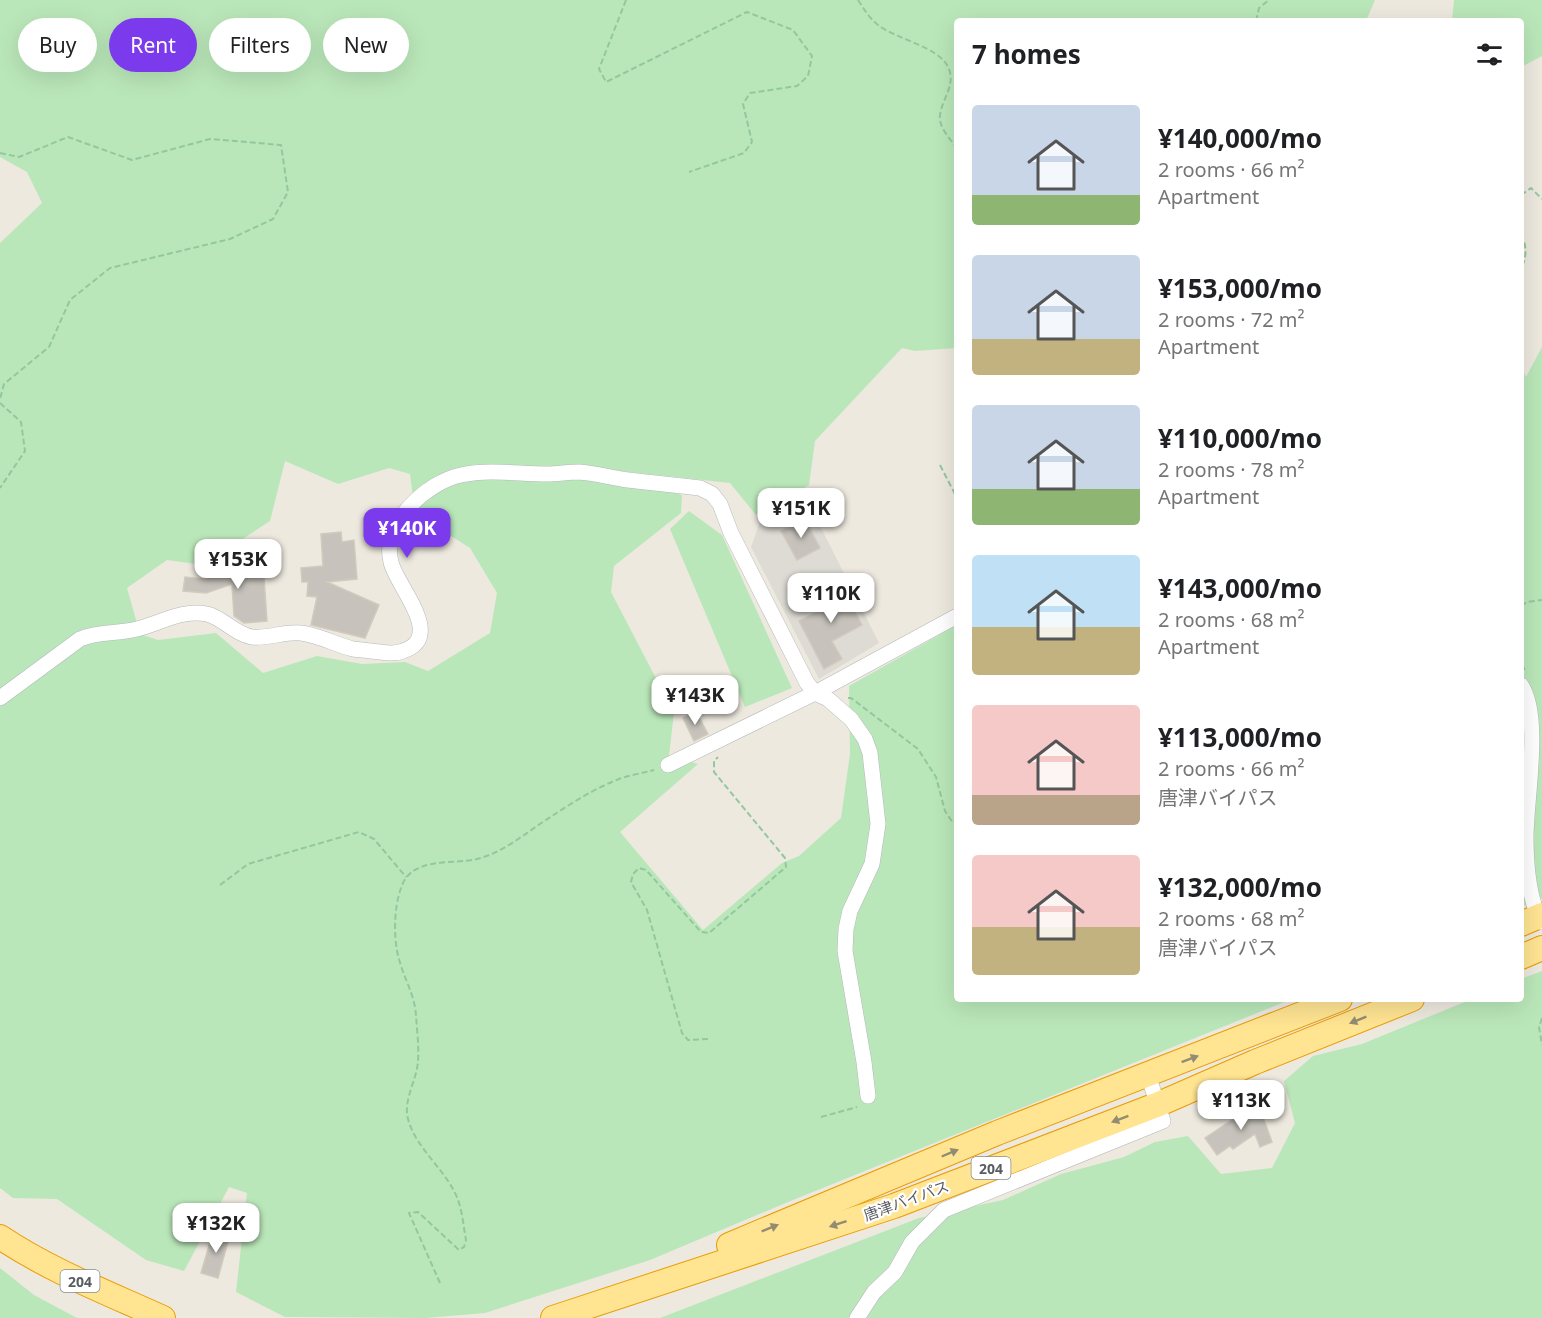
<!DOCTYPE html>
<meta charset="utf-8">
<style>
:root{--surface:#fff;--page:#f6f6f6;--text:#202124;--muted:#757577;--accent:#7c3aed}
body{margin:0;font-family:"Noto Sans","Noto Sans JP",sans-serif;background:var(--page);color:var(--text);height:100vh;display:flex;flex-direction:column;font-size:22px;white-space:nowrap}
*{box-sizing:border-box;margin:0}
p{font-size:20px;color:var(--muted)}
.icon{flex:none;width:33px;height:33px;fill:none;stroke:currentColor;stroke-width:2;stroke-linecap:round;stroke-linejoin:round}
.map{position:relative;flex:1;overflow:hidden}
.panel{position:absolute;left:954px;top:18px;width:570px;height:984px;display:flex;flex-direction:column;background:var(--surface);border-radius:6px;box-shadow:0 6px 24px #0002}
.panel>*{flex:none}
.top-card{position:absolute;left:18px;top:18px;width:570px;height:54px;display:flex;gap:12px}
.price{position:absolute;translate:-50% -51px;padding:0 14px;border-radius:12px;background:#fff;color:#222;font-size:20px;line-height:39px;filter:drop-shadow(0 2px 3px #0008)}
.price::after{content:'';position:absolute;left:50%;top:36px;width:18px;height:14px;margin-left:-9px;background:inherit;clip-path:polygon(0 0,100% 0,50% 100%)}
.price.current{background:var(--accent);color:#fff}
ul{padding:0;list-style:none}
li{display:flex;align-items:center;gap:18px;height:150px;padding:0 18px}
li span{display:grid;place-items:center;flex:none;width:168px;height:120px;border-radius:6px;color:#555}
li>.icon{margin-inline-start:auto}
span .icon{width:72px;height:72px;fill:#fffc;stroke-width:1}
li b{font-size:26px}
h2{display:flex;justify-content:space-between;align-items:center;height:72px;padding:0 18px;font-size:26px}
.tag{padding:0 21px;border-radius:27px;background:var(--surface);box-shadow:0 6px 24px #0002;font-size:21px;line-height:54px}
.tag.current{background:var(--accent);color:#fff}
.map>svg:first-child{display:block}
.industrial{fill:#dddbd4}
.green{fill:#bae7b9;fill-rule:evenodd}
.building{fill:#c7c3bc;stroke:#d1cabd;stroke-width:1.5}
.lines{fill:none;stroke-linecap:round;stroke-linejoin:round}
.minor-casing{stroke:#b5b8bd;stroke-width:16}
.trunk-casing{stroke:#eb9b00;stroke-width:26}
.path{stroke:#92c89f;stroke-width:2;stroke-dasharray:6 3;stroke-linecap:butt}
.minor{stroke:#fff;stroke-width:15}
.trunk{stroke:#ffe492;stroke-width:24}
.oneway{fill:#928c72}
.labels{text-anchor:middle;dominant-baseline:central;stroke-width:4.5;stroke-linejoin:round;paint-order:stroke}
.shield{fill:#fff;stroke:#8a8d90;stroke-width:1.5}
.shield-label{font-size:14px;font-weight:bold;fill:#585c61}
.street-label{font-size:15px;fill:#585c61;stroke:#fff}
</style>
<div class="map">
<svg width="1542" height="1318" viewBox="0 0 1542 1318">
<rect width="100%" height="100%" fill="#ede9df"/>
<!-- industrial -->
<path class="industrial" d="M 804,494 L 879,643 L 819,679 L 751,547 L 761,519 Z"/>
<!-- green -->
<g class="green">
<path d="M 0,0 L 1375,0 L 1366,21 L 957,21 L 957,348 L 915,351 L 902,348 L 815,441 L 809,485 L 756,515 L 730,483 L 583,467 L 682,495 L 681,513 L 614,566 L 611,592 L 674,713 L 669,755 L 698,764 L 620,832 L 703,930 L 782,863 L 799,856 L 841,818 L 850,754 L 849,686 L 957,625 L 957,999 L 1292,999 L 788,1202 L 650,1260 L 485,1313 L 426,1318 L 285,1317 L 236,1292 L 247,1193 L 229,1187 L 184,1271 L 146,1260 L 57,1199 L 13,1198 L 0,1188 L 0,243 L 42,203 L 27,172 L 0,157 ZM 285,461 L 338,484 L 389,468 L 410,474 L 415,513 L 470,548 L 497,593 L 490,633 L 428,671 L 405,662 L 362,664 L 317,656 L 263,673 L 216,633 L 158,640 L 140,634 L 127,588 L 167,560 L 203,565 L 270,521 Z"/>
<path d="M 1454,0 L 1542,0 L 1542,56 L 1521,67 L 1521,21 L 1452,21 Z"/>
<path d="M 1542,347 L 1542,898 L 1521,907 L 1521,366 L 1526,377 Z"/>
<path d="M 689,511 L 722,535 L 792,688 L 745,707 L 670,529 Z"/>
<path d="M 1542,971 L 1542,1318 L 660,1318 L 919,1218 L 1003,1200 L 1061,1174 L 1124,1157 L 1155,1142 L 1188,1136 L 1221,1174 L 1272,1168 L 1295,1123 L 1284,1081 L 1313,1056 L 1362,1044 L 1472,999 L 1521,999 L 1521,979 Z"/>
<path d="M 0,1268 L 34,1295 L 77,1318 L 0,1318 Z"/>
</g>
<!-- building -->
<g class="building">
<path d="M 804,518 L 820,548 L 797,560 L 781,531 Z"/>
<path d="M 341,532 L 342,542 L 354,540 L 357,579 L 327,582 L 379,605 L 365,638 L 311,625 L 317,597 L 307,596 L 308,582 L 302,582 L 301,568 L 323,566 L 321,534 Z"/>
<path d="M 263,563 L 267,621 L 244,623 L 234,616 L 232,584 L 206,593 L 183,591 L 185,577 L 204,579 L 246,564 Z"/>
<path d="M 838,580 L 862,625 L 832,641 L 842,659 L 824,669 L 799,621 L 830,605 L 822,589 Z"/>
<path d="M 696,712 L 708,734 L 694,741 L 683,718 Z"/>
<path d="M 1259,1102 L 1267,1114 L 1263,1117 L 1272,1142 L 1260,1147 L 1255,1134 L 1233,1149 L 1230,1146 L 1217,1155 L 1205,1138 Z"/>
<path d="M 214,1229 L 230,1234 L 218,1278 L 201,1273 Z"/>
</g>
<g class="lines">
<defs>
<g id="minor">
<path d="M 1521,685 C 1542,716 1526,799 1526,837 C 1526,865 1528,897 1541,922"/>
<path d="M 0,698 L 80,639 C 98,631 118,634 137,629 C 161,623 182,609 207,614 C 223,618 235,634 252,637 C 268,639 285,631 301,633 C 319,635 336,645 353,649 C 362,650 372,651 380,652 C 387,653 396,654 403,651 C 446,636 396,586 391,562 C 381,524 427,482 461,475 C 490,469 518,474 547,474 C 558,474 568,472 579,472 C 595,473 612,478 628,480 C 652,483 676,485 700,488 L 712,494 L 720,504 L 731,533 L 807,683 L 815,693 L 828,699 L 851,719 L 865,739 L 870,753 L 878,824 L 872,864 L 850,911 L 846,929 L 845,951 L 864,1062 L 868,1096"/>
<path d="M 668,765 L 815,693 L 957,616"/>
<path d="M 857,1318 L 874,1292 L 895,1272 L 912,1242 L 944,1210 L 1163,1121 L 1148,1075"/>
</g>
<g id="trunk">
<path d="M 1521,924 L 1542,915"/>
<path d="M 1521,957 L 1542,948"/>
<path d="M 0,1237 C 51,1271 108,1293 163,1318"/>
<path d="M 729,1245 L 997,1133 L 1340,999"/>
<path d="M 553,1318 L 894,1206 L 1159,1104 L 1255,1062 L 1412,999"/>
</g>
</defs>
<!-- minor casing -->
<use href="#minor" class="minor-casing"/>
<!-- trunk casing -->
<use href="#trunk" class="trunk-casing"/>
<!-- path -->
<g class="path">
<path d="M 626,0 L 599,69 L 606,82 L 747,12 L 793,30 L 812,56 L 808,76 L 797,86 L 750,93 L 743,104 L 752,142 L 744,153 L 689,172"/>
<path d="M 858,0 C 864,9 869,18 878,25 C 896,39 939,47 948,67 C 957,84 941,100 940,116 C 939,128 950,139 957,148"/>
<path d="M 1256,21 L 1259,8 L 1269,0"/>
<path d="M 0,153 L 19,157 L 68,137 L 132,160 L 210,139 L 281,145 L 288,192 L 273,219 L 230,239 L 110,268 L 70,300 L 49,347 L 4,384 L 0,399"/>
<path d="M 1521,195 L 1531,188 L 1542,199"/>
<path d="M 1521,234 C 1527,246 1527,257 1521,269"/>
<path d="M 0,403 L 21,422 L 25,451 L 0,488"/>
<path d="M 940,465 L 957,498"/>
<path d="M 1521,606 L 1527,602 L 1542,600"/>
<path d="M 1521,665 L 1527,672"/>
<path d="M 848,698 L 851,698 L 918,749 L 936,777 L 945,811 L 953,823 L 957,822"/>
<path d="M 220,885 L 248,864 L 359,832 L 374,839 L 406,877"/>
<path d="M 1542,1018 L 1539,1027 L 1542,1045"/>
<path d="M 708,1039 L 688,1040 L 682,1033 L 647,910 L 631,882 L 633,874 L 639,868 L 646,870 L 701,932 L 709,933 L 786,867 L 785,858 L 714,772 L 714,761 L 718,757"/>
<path d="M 821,1117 L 857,1107"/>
<path d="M 440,1283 L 409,1213 L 418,1212 L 459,1250 L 464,1247 L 466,1240 C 463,1224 462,1205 454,1191 C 441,1166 415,1146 408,1119 C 403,1099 417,1080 418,1061 C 419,1046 417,1030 416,1016 C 415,995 404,979 399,959 C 393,939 394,907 401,888 C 411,856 452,865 477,859 C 505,852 528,831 552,816 C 573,802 596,788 619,779 C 630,775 643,773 654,770"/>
</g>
<!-- minor -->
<use href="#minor" class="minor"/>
<!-- trunk -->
<use href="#trunk" class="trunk"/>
</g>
<!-- one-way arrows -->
<defs><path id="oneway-solid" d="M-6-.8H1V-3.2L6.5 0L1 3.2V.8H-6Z" transform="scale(1.5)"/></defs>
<g class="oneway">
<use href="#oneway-solid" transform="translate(1358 1020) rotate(158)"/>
<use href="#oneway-solid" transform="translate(1190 1059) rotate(-21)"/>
<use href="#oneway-solid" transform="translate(1120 1119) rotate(159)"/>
<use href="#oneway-solid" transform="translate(950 1153) rotate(-23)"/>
<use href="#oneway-solid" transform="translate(838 1224) rotate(162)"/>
<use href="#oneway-solid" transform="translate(770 1228) rotate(-22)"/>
</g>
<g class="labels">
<!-- shield labels -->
<g class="shield">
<rect x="971.5" y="1157" width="39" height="22" rx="4.5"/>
<rect x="60.5" y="1270" width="39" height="22" rx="4.5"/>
</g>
<g class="shield-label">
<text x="991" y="1168">204</text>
<text x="80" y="1281">204</text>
</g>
<!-- street labels -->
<g class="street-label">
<text transform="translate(906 1200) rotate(-20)">唐津バイパス</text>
</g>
</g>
</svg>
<b class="price" style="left:801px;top:539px">¥151K</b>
<b class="price current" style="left:407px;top:559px">¥140K</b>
<b class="price" style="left:238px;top:590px">¥153K</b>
<b class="price" style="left:831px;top:624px">¥110K</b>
<b class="price" style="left:695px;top:726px">¥143K</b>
<b class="price" style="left:1241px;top:1131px">¥113K</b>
<b class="price" style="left:216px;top:1254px">¥132K</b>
<div class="top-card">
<a class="tag">Buy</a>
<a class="tag current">Rent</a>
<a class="tag">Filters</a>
<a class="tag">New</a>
</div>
<section class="panel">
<h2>7 homes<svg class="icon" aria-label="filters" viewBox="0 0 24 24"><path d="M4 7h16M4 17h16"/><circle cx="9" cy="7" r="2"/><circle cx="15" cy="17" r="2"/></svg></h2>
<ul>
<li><span style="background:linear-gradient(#c9d6e8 75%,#8fb573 0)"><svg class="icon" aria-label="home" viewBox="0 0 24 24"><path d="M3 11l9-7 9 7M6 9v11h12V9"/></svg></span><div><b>¥140,000/mo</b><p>2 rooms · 66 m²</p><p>Apartment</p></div></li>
<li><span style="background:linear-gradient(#c9d6e8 70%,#c2b280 0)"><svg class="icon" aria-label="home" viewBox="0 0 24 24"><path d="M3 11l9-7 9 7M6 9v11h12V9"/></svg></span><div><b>¥153,000/mo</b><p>2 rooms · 72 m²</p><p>Apartment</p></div></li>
<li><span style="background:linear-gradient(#c9d6e8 70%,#8fb573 0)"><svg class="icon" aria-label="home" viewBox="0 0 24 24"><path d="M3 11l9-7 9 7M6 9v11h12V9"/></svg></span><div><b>¥110,000/mo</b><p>2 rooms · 78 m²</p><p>Apartment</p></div></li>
<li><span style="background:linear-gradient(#bfe0f5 60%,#c2b280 0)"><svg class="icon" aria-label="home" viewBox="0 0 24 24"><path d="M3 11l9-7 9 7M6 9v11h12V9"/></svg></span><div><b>¥143,000/mo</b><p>2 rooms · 68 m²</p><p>Apartment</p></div></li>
<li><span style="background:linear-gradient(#f6c9c9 75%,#b9a48a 0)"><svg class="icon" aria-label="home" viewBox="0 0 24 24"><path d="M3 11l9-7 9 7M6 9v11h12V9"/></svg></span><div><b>¥113,000/mo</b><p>2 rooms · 66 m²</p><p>唐津バイパス</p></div></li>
<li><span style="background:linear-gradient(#f6c9c9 60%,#c2b280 0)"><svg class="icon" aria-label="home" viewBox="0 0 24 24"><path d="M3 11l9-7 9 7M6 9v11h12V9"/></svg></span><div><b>¥132,000/mo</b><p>2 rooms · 68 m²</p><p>唐津バイパス</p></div></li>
</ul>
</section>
</div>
